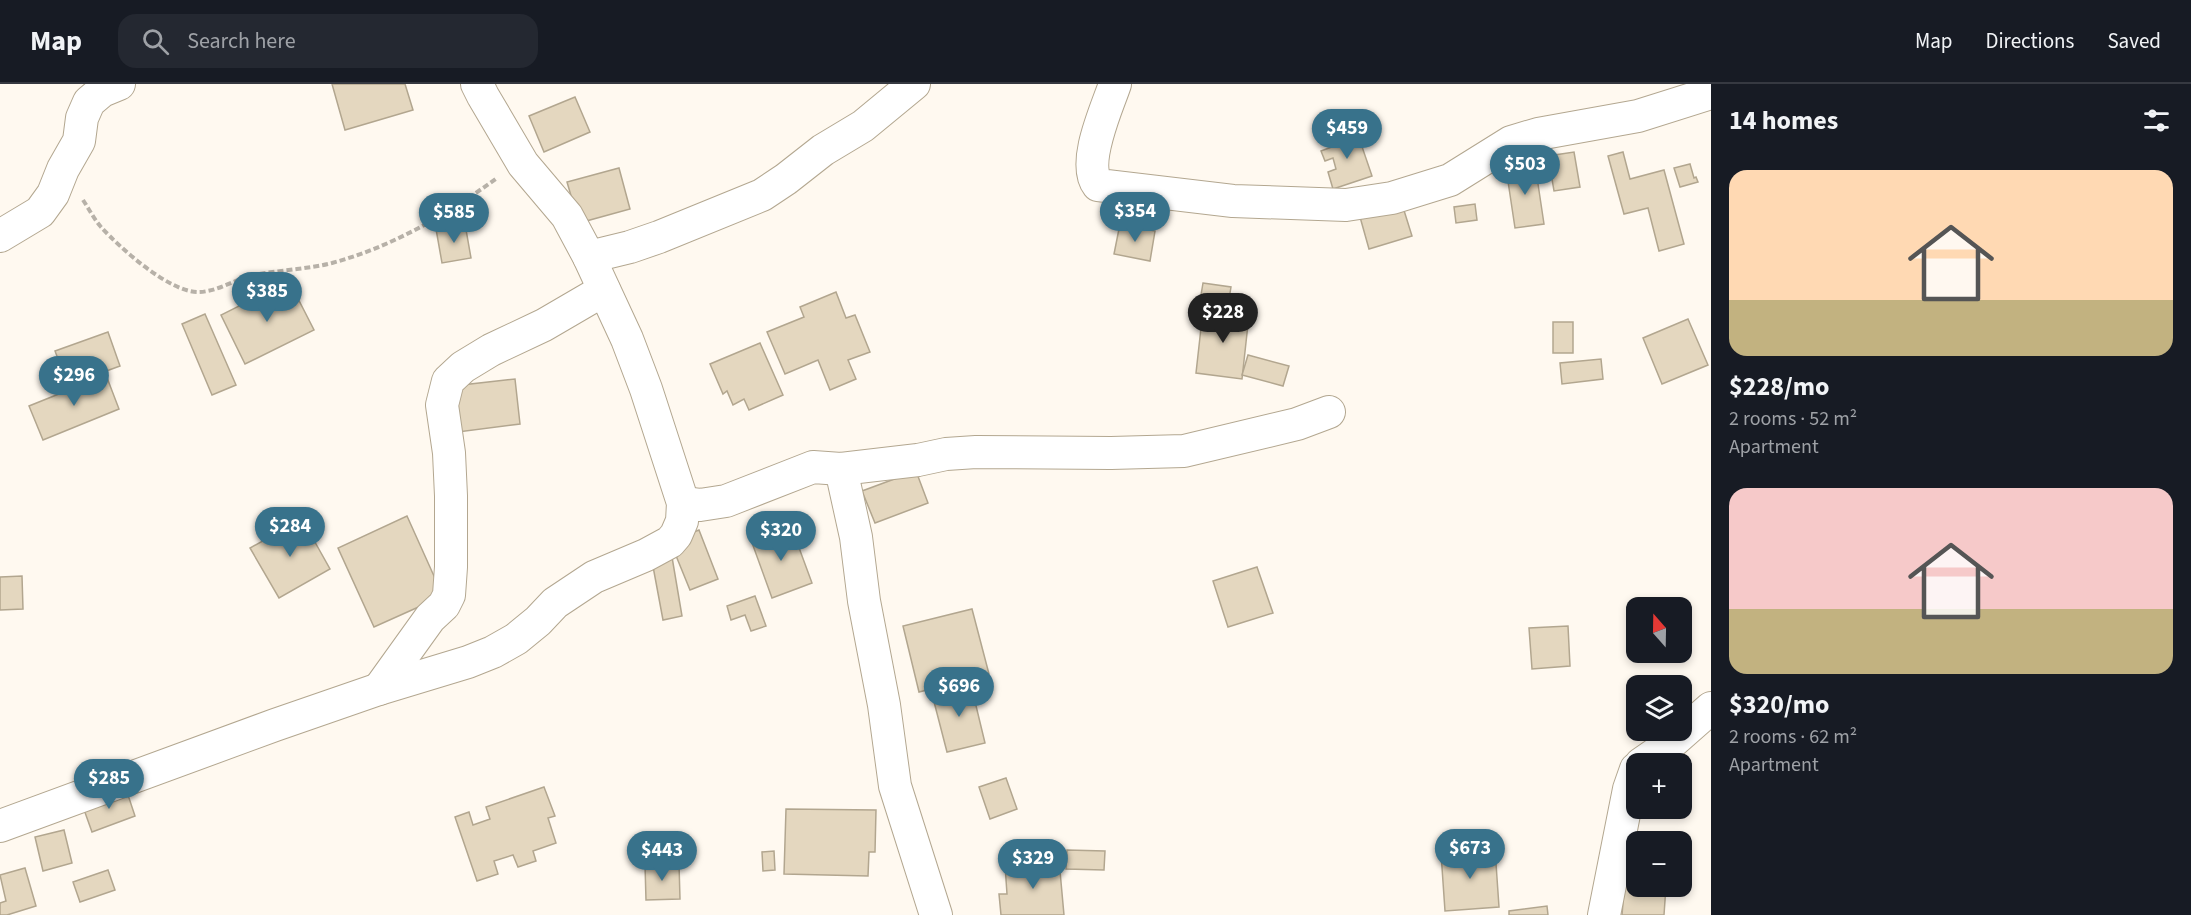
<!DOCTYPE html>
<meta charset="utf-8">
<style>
:root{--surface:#171b24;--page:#242831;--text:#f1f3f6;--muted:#9ea1a6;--line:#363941;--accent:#38728b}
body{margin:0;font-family:"Source Sans 3",sans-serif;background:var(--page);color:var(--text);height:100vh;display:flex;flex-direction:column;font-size:22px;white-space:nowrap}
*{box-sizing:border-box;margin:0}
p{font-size:20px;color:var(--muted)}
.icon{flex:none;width:33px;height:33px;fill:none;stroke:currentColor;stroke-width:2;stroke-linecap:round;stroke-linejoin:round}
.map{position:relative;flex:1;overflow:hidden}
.details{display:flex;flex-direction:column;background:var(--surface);width:480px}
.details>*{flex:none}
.needle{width:39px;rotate:340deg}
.controls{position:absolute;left:1626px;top:513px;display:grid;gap:12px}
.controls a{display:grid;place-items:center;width:66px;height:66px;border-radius:12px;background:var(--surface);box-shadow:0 3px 9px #0003;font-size:30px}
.price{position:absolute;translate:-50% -51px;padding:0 14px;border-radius:21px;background:var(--accent);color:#fff;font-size:20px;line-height:39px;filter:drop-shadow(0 2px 3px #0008)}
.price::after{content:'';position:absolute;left:50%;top:36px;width:18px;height:14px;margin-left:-9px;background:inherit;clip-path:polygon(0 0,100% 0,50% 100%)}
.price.on{background:#222;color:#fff}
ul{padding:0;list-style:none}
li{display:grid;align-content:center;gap:12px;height:318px;padding:0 18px}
li span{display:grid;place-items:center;height:186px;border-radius:18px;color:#555}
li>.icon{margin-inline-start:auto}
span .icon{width:108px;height:108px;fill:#fffc;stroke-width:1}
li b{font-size:26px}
h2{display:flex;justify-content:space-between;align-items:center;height:72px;padding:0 18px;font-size:26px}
header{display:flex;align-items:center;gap:36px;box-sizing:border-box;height:84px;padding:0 30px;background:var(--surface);border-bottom:2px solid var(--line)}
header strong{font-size:28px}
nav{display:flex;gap:33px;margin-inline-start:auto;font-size:21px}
.search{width:420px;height:54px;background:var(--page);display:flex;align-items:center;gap:15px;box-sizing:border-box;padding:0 21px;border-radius:18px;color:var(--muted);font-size:22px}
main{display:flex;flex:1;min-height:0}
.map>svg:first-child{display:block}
.building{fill:#e4d7bf;stroke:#b2a68f;stroke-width:1.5}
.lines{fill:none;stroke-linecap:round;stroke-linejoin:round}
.street-casing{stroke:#b3a790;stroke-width:34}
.path{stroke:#b7b1a8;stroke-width:4;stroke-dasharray:6 3;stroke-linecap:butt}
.street{stroke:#fff;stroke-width:32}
</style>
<header>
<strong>Map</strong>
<div class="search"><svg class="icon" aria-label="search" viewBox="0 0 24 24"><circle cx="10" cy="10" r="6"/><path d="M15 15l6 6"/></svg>Search here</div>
<nav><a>Map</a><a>Directions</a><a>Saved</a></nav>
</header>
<main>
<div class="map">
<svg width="1711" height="831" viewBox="0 0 1711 831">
<rect width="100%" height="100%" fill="#fff9f0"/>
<!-- building -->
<g class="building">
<path d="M 332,0 L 405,0 L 413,26 L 345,46 Z"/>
<path d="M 575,13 L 590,48 L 544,68 L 529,32 Z"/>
<path d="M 1356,45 L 1372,92 L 1333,105 L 1328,88 L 1336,85 L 1333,74 L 1325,77 L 1321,67 L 1337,61 L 1333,53 Z"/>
<path d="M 1574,68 L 1580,103 L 1554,107 L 1548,72 Z"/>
<path d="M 1623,68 L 1630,95 L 1664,86 L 1684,160 L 1659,167 L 1648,124 L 1624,130 L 1608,72 Z"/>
<path d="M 1535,80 L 1544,140 L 1515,144 L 1506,84 Z"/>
<path d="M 1690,80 L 1694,94 L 1696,93 L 1698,98 L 1680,103 L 1674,84 Z"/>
<path d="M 619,84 L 630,125 L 579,139 L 567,98 Z"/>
<path d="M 1402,120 L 1412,152 L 1369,165 L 1360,133 Z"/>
<path d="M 1475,120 L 1477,136 L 1456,139 L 1454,123 Z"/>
<path d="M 465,140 L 471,174 L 442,179 L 436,145 Z"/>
<path d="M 1120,140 L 1155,147 L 1150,177 L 1114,170 Z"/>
<path d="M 289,197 L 314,246 L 245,280 L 221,231 Z"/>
<path d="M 1203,199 L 1231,203 L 1228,221 L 1200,217 Z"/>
<path d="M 836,208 L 846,234 L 855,231 L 870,268 L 848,276 L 856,295 L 830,306 L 818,276 L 785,290 L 767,248 L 804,233 L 800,223 Z"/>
<path d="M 1203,226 L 1249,231 L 1242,295 L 1196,289 Z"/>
<path d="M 205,230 L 236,301 L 212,311 L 182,240 Z"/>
<path d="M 1688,235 L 1708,281 L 1662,300 L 1643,254 Z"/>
<rect x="1553" y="238" width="20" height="31"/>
<path d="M 108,248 L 120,282 L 68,301 L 55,267 Z"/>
<path d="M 760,259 L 783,311 L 749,326 L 744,315 L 733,321 L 727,307 L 723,310 L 710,280 Z"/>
<path d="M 1248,271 L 1289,282 L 1283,302 L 1242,291 Z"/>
<path d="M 1601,275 L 1603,295 L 1562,300 L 1560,279 Z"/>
<path d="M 106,291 L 119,325 L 43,356 L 29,322 Z"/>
<path d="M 515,295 L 520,340 L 458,348 L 453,302 Z"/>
<path d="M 916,387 L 928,419 L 875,439 L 862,407 Z"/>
<path d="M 407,432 L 443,512 L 374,543 L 338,464 Z"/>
<path d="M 302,435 L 330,485 L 279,514 L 250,464 Z"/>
<path d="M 791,442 L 812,499 L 772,514 L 751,456 Z"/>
<path d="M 699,446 L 718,495 L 690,506 L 670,457 Z"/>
<path d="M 672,473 L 682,532 L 663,536 L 652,477 Z"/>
<path d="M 1257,483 L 1273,529 L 1228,543 L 1213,497 Z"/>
<path d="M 22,492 L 23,525 L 0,526 L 0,493 Z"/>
<path d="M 755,512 L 766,542 L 751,547 L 745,531 L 731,536 L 727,522 Z"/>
<path d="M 972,525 L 989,590 L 919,608 L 903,542 Z"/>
<path d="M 1568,542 L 1570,582 L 1532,585 L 1529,544 Z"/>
<path d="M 971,601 L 985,659 L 947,668 L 932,610 Z"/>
<path d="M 1006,694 L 1017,725 L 990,735 L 979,703 Z"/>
<path d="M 544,703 L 555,732 L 548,734 L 556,759 L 533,767 L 536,777 L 518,783 L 513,771 L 494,777 L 498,790 L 477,797 L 455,733 L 469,728 L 473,741 L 490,735 L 486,723 Z"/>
<path d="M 126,705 L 135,732 L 92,748 L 82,720 Z"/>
<path d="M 786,725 L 876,726 L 875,768 L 869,768 L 868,792 L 784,790 Z"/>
<path d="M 64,746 L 72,779 L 43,787 L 35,753 Z"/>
<path d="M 1495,765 L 1499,823 L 1445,827 L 1441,769 Z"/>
<path d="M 1067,766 L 1105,767 L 1104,786 L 1066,785 Z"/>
<path d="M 774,767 L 775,786 L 763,787 L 762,768 Z"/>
<path d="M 1627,767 L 1636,768 L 1636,802 L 1666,802 L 1664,831 L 1622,831 Z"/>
<path d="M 1059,776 L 1064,831 L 1001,831 L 999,810 L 1007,810 L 1005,781 Z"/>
<path d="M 679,780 L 680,815 L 646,816 L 645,781 Z"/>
<path d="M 25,784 L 36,822 L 7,831 L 0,831 L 0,819 L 6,817 L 0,791 Z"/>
<path d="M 108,786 L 115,806 L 80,818 L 73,798 Z"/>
<path d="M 1547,822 L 1548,831 L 1509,831 L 1509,827 Z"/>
</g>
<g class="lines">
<defs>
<g id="street">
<path d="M 1115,0 C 1107,24 1081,79 1098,101 L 1233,117 L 1346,121 L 1392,114 L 1450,96 L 1511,58 L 1538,50 L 1638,32 L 1711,9"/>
<path d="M 0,152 L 40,128 L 53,110 L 63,85 L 79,57 L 82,34 L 89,18 L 102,7 L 119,0"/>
<path d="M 589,173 L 630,163 L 659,153 L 762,111 L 786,95 L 823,66 L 863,42 L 914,0"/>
<path d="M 841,385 L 856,453 L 864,517 L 884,621 L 895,702 L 936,831"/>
<path d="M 683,419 L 700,421 L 726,417 L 813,383 L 841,385 L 918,376 L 946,370 L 976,368 L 1111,369 L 1184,367 L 1297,340 L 1329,328"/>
<path d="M 379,605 L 430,534 L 444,521 L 449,511 L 451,483 L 451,412 L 449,369 L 442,321 L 448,297 L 463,283 L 491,266 L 544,241 L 604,206"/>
<path d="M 1641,680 L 1670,660 L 1711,624"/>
<path d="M 0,742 L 275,641 L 379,605 L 468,578 L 493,568 L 516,555 L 538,537 L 555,519 L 594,493 L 646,471 L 670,458 L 676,451 L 682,437 L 683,419 L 646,305 L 627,255 L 589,173 L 567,132 L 523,80 L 483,12 L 477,0"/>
<path d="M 1604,831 L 1629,705 L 1636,685"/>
</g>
</defs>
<!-- street casing -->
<use href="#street" class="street-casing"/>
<!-- path -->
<path class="path" d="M 83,116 C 89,125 94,135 101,143 C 120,164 169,208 198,208 C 215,208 231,198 246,193 C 273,186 304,186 332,179 C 394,162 446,131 497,94"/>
<!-- street -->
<use href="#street" class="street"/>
</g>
</svg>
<div class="controls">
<a><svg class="needle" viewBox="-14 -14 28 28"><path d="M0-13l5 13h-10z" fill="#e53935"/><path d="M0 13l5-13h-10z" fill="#9ea1a6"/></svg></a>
<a><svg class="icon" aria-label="layers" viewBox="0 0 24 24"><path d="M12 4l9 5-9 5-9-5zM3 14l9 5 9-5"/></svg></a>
<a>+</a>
<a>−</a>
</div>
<b class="price" style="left:1347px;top:76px">$459</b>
<b class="price" style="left:1525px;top:112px">$503</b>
<b class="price" style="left:1135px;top:159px">$354</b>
<b class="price" style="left:454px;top:160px">$585</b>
<b class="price" style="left:267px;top:239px">$385</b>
<b class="price on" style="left:1223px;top:260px">$228</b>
<b class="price" style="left:74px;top:323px">$296</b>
<b class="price" style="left:290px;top:474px">$284</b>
<b class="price" style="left:781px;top:478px">$320</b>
<b class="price" style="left:959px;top:634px">$696</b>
<b class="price" style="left:109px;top:726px">$285</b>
<b class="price" style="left:1470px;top:796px">$673</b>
<b class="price" style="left:662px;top:798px">$443</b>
<b class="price" style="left:1033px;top:806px">$329</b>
</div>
<section class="details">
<h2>14 homes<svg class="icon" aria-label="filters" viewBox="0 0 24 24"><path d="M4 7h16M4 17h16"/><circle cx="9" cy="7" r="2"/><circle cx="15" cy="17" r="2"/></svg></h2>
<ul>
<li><span style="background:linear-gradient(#ffd9b3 70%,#c2b280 0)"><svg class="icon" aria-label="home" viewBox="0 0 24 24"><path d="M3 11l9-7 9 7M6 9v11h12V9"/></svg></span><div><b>$228/mo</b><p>2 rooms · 52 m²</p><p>Apartment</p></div></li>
<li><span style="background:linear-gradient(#f6c9c9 65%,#c2b280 0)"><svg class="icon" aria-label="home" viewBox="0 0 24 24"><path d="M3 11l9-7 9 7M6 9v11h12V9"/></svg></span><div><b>$320/mo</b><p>2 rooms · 62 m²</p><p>Apartment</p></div></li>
</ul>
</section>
</main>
